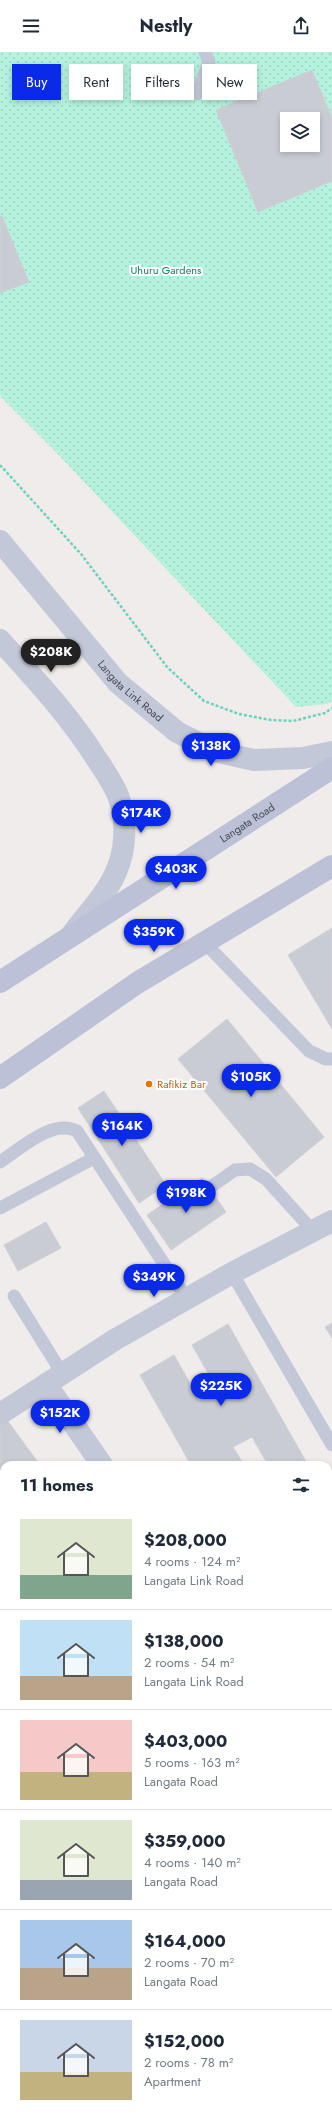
<!DOCTYPE html>
<meta charset="utf-8">
<style>
:root{--surface:#fff;--page:#f2f2f3;--text:#1f2937;--muted:#747a83;--line:#e0e1e3;--accent:#0a2aea}
body{margin:0;font-family:Jost,sans-serif;background:var(--page);color:var(--text);height:100vh;display:flex;flex-direction:column;font-size:15px;white-space:nowrap}
*{box-sizing:border-box;margin:0}
p{font-size:13px;color:var(--muted)}
.icon{flex:none;width:22px;height:22px;fill:none;stroke:currentColor;stroke-width:2;stroke-linecap:round;stroke-linejoin:round}
.map{position:relative;flex:1;overflow:hidden}
.details{position:absolute;left:0px;top:1409px;width:332px;height:656px;display:flex;flex-direction:column;background:var(--surface);border-radius:12px 12px 0 0;box-shadow:0 2px 6px #0003}
.details>*{flex:none}
.banner{position:absolute;left:12px;top:12px;width:308px;height:36px;display:flex;gap:8px}
.tools{position:absolute;left:280px;top:60px;display:grid;gap:8px}
.tools a{display:grid;place-items:center;width:40px;height:40px;border-radius:0px;background:var(--surface);box-shadow:0 2px 6px #0003;font-size:20px}
.price{position:absolute;translate:-50% -34px;padding:0 9px;border-radius:14px;background:var(--accent);color:#fff;font-size:13px;line-height:26px;filter:drop-shadow(0 1px 2px #0008)}
.price::after{content:'';position:absolute;left:50%;top:24px;width:12px;height:9px;margin-left:-6px;background:inherit;clip-path:polygon(0 0,100% 0,50% 100%)}
.price.on{background:#222;color:#fff}
ul{padding:0;list-style:none}
li{display:flex;align-items:center;gap:12px;height:100px;padding:0 20px}
li+li{border-top:1px solid var(--line)}
li span{display:grid;place-items:center;flex:none;width:112px;height:80px;border-radius:0px;color:#555}
li>.icon{margin-inline-start:auto}
span .icon{width:48px;height:48px;fill:#fffc;stroke-width:1}
li b{font-size:17px}
h2{display:flex;justify-content:space-between;align-items:center;height:48px;padding:0 20px;font-size:17px}
.pill{padding:0 14px;border-radius:0px;background:var(--surface);box-shadow:0 2px 6px #0003;font-size:14px;line-height:36px}
.pill.on{background:var(--accent);color:#fff}
header{display:flex;justify-content:space-between;align-items:center;height:52px;padding:0 20px;background:var(--surface);font-size:18px;font-weight:700}
.map>svg:first-child{display:block}
.grass{fill:url(#grass-dots);fill-rule:evenodd}
.building{fill:#caccd4;stroke:#cfcfd8;fill-rule:evenodd}
.lines{fill:none;stroke-linecap:round;stroke-linejoin:round}
.path{stroke:#6ad2bd;stroke-width:2.5;stroke-dasharray:3 2;stroke-linecap:butt}
.service{stroke:#c3c8d8;stroke-width:13}
.minor{stroke:#c3c8d8;stroke-width:22}
.tertiary{stroke:#c3c8d8;stroke-width:22}
.secondary{stroke:#bcc1d7;stroke-width:22}
.food-dot{fill:#e8710a;stroke:#fff;stroke-width:1.5}
.labels{text-anchor:middle;dominant-baseline:central;stroke-width:4;stroke-linejoin:round;paint-order:stroke}
.park-label{font-size:11px;fill:#0f8069;stroke:#fff}
.street-label{font-size:11px;fill:#43485a;stroke:#fff}
.food-label{font-size:11px;fill:#c56008;stroke:#fff;text-anchor:start}
</style>
<header><svg class="icon" aria-label="menu" viewBox="0 0 24 24"><path d="M4 6h16M4 12h16M4 18h16"/></svg>Nestly<svg class="icon" aria-label="share" viewBox="0 0 24 24"><path d="M12 15V3M7 8l5-5 5 5M5 13v7h14v-7"/></svg></header>
<div class="map">
<svg width="332" height="2065" viewBox="0 0 332 2065">
<defs>
<pattern id="grass-dots" width="8" height="8" patternUnits="userSpaceOnUse"><rect width="8" height="8" fill="#b4f2de"/><path d="M2 2h.1M6 6h.1" fill="none" stroke="#9cd1c1" stroke-width="1.8" stroke-linecap="round"/></pattern>
</defs>
<rect width="100%" height="100%" fill="#efeceb"/>
<!-- grass -->
<path class="grass" d="M 0,0 L 332,0 L 332,649 L 327,652 L 296,655 L 57,401 L 0,344 ZM 287,67 L 313,67 L 313,93 L 287,93 Z"/>
<!-- building -->
<g class="building">
<path d="M 312,18 L 332,66 L 332,129 L 258,160 L 216,58 ZM 287,67 L 313,67 L 313,93 L 287,93 Z"/>
<path d="M 2,164 L 29,230 L 0,241 L 0,165 Z"/>
<path d="M 332,876 L 332,977 L 288,903 Z"/>
<path d="M 227,967 L 324,1085 L 276,1125 L 178,1007 Z"/>
<path d="M 104,1039 L 166,1133 L 139,1151 L 78,1056 Z"/>
<path d="M 202,1126 L 226,1160 L 171,1198 L 147,1163 Z"/>
<path d="M 46,1170 L 61,1196 L 18,1219 L 4,1193 Z"/>
<path d="M 332,1271 L 332,1286 L 325,1275 Z"/>
<path d="M 228,1272 L 308,1413 L 268,1413 L 252,1385 L 233,1395 L 244,1413 L 191,1413 L 140,1323 L 174,1303 L 195,1340 L 213,1330 L 192,1293 Z"/>
<path d="M 7,1368 L 40,1413 L 4,1413 L 4,1473 L 0,1467 L 0,1373 Z"/>
<path d="M 328,1449 L 332,1456 L 332,1499 L 328,1501 Z"/>
<path d="M 328,1559 L 332,1563 L 332,1647 L 328,1640 Z"/>
<path d="M 0,1611 L 4,1616 L 4,1663 L 0,1666 Z"/>
<path d="M 0,1769 L 4,1774 L 4,1863 L 0,1857 Z"/>
<path d="M 332,1964 L 332,2006 L 328,1992 L 328,1965 Z"/>
<path d="M 4,1988 L 4,2035 L 0,2038 L 0,1991 Z"/>
</g>
<g class="lines">
<!-- path -->
<path class="path" d="M 0,413 L 81,502 L 167,615 L 204,649 L 239,662 L 271,668 L 293,669 L 325,661 L 332,656"/>
<!-- service -->
<g class="service">
<path d="M 197,42 L 209,10 L 205,0"/>
<path d="M 205,891 L 309,999 L 326,1007 L 332,1007"/>
<path d="M 0,1110 C 20,1097 53,1066 77,1079 L 187,1247"/>
<path d="M 212,1134 L 235,1118 L 250,1117 L 266,1127 L 313,1179"/>
<path d="M 0,1156 L 94,1106"/>
<path d="M 232,1221 L 332,1393"/>
<path d="M 14,1244 L 62,1321"/>
</g>
<!-- minor -->
<g class="minor">
<path d="M 46,1332 L 102,1413"/>
<path d="M 0,1362 L 116,1287 L 232,1221 L 332,1169"/>
<path d="M 0,1519 L 4,1524"/>
<path d="M 328,1909 L 332,1907"/>
<path d="M 0,1930 L 4,1935"/>
<path d="M 296,2061 L 299,2065"/>
<path d="M 169,2065 L 173,2061"/>
</g>
<!-- tertiary -->
<g class="tertiary">
<path id="s1" d="M 0,489 L 118,631 L 177,680 L 214,699 L 254,708 L 303,706 L 332,700"/>
<path d="M 0,588 C 34,626 69,663 96,706 C 104,718 114,732 119,746 C 127,770 126,797 116,820 C 106,843 87,862 72,882"/>
</g>
<!-- secondary -->
<g class="secondary">
<path id="s2" d="M 0,930 L 332,716"/>
<path d="M 0,1026 L 137,931 L 332,814"/>
</g>
</g>
<!-- markers -->
<circle class="food-dot" cx="149" cy="1032" r="4"/>
<g class="labels">
<!-- park labels -->
<g class="park-label">
<text x="166" y="218">Uhuru Gardens</text>
</g>
<!-- street labels -->
<g class="street-label">
<text stroke="none"><textPath href="#s1" startOffset="199">Langata Link Road</textPath></text>
<text stroke="none"><textPath href="#s2" startOffset="294">Langata Road</textPath></text>
</g>
<!-- food labels -->
<g class="food-label">
<text x="157" y="1032">Rafikiz Bar</text>
</g>
</g>
</svg>
<div class="tools">
<a><svg class="icon" aria-label="layers" viewBox="0 0 24 24"><path d="M12 4l9 5-9 5-9-5zM3 14l9 5 9-5"/></svg></a>
</div>
<b class="price on" style="left:51px;top:621px">$208K</b>
<b class="price" style="left:211px;top:715px">$138K</b>
<b class="price" style="left:141px;top:782px">$174K</b>
<b class="price" style="left:176px;top:838px">$403K</b>
<b class="price" style="left:154px;top:901px">$359K</b>
<b class="price" style="left:251px;top:1046px">$105K</b>
<b class="price" style="left:122px;top:1095px">$164K</b>
<b class="price" style="left:186px;top:1162px">$198K</b>
<b class="price" style="left:154px;top:1246px">$349K</b>
<b class="price" style="left:221px;top:1355px">$225K</b>
<b class="price" style="left:60px;top:1382px">$152K</b>
<div class="banner">
<a class="pill on">Buy</a>
<a class="pill">Rent</a>
<a class="pill">Filters</a>
<a class="pill">New</a>
</div>
<section class="details">
<h2>11 homes<svg class="icon" aria-label="filters" viewBox="0 0 24 24"><path d="M4 7h16M4 17h16"/><circle cx="9" cy="7" r="2"/><circle cx="15" cy="17" r="2"/></svg></h2>
<ul>
<li><span style="background:linear-gradient(#dfe7d0 70%,#7fa58c 0)"><svg class="icon" aria-label="home" viewBox="0 0 24 24"><path d="M3 11l9-7 9 7M6 9v11h12V9"/></svg></span><div><b>$208,000</b><p>4 rooms · 124 m²</p><p>Langata Link Road</p></div></li>
<li><span style="background:linear-gradient(#bfe0f5 70%,#b9a48a 0)"><svg class="icon" aria-label="home" viewBox="0 0 24 24"><path d="M3 11l9-7 9 7M6 9v11h12V9"/></svg></span><div><b>$138,000</b><p>2 rooms · 54 m²</p><p>Langata Link Road</p></div></li>
<li><span style="background:linear-gradient(#f6c9c9 65%,#c2b280 0)"><svg class="icon" aria-label="home" viewBox="0 0 24 24"><path d="M3 11l9-7 9 7M6 9v11h12V9"/></svg></span><div><b>$403,000</b><p>5 rooms · 163 m²</p><p>Langata Road</p></div></li>
<li><span style="background:linear-gradient(#dfe7d0 75%,#9aa5b1 0)"><svg class="icon" aria-label="home" viewBox="0 0 24 24"><path d="M3 11l9-7 9 7M6 9v11h12V9"/></svg></span><div><b>$359,000</b><p>4 rooms · 140 m²</p><p>Langata Road</p></div></li>
<li><span style="background:linear-gradient(#a9c7e8 60%,#b9a48a 0)"><svg class="icon" aria-label="home" viewBox="0 0 24 24"><path d="M3 11l9-7 9 7M6 9v11h12V9"/></svg></span><div><b>$164,000</b><p>2 rooms · 70 m²</p><p>Langata Road</p></div></li>
<li><span style="background:linear-gradient(#c9d6e8 65%,#c2b280 0)"><svg class="icon" aria-label="home" viewBox="0 0 24 24"><path d="M3 11l9-7 9 7M6 9v11h12V9"/></svg></span><div><b>$152,000</b><p>2 rooms · 78 m²</p><p>Apartment</p></div></li>
</ul>
</section>
</div>
